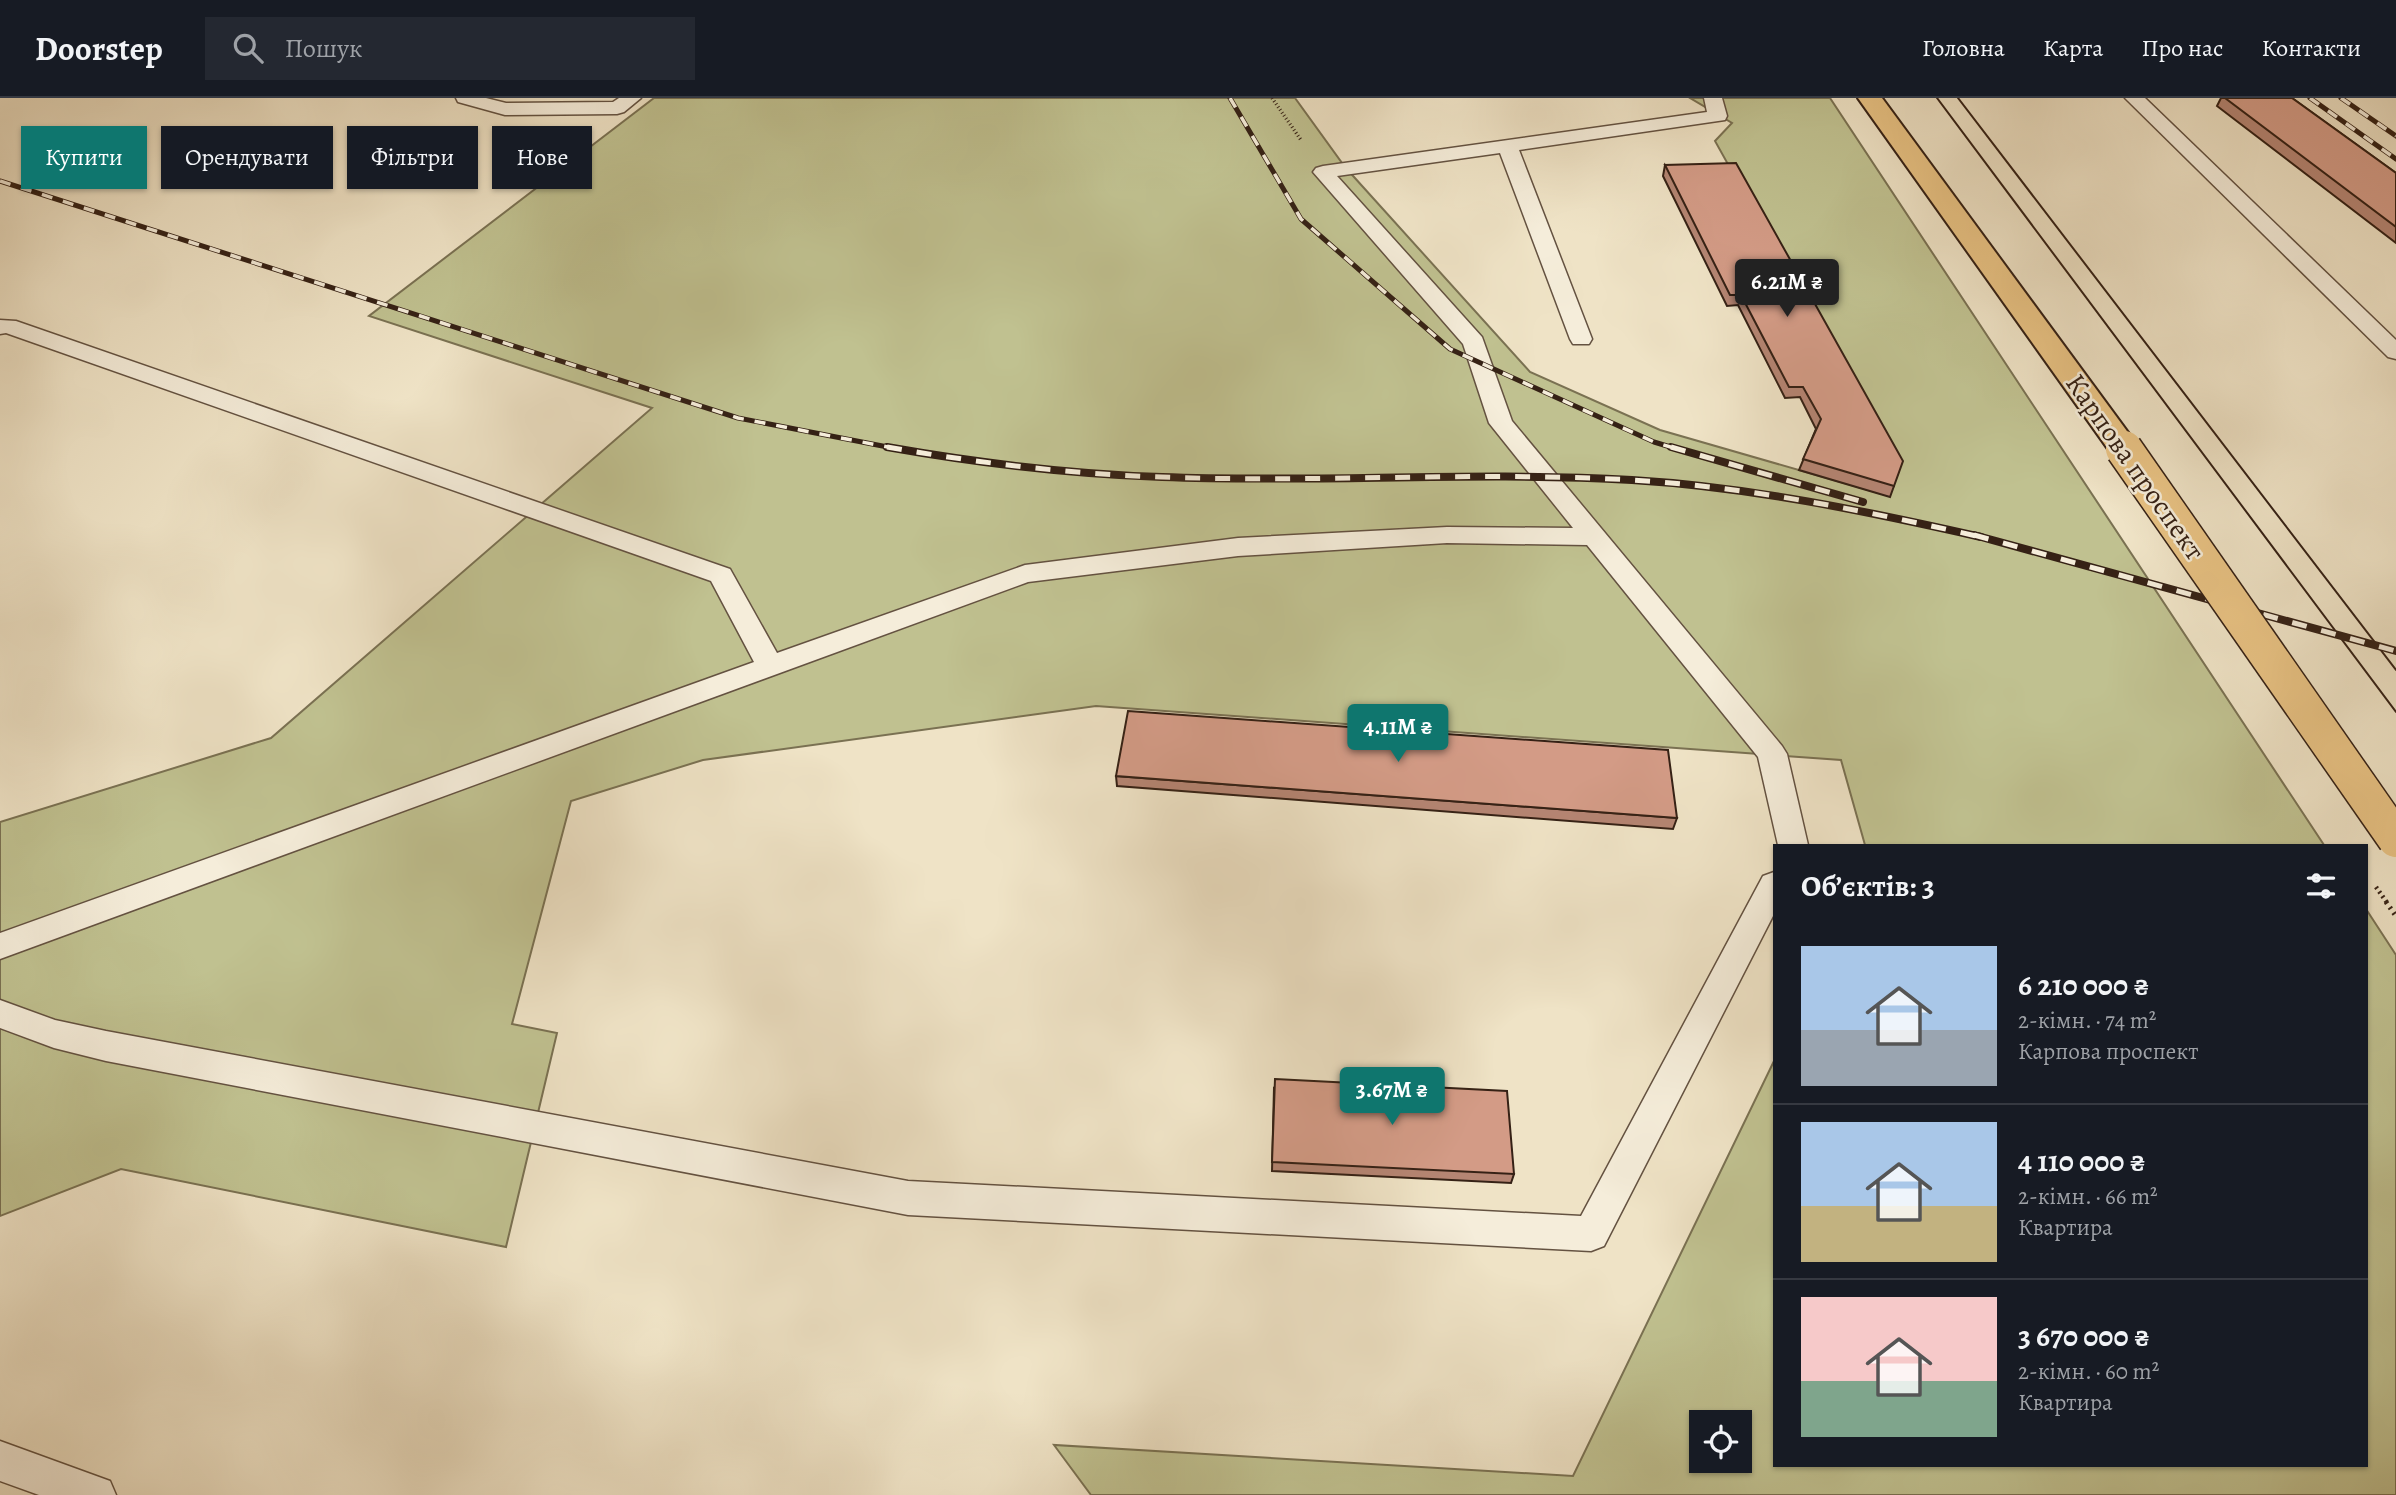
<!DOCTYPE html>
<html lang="uk">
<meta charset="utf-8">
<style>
:root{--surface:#171b24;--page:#242831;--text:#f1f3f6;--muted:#9ea1a6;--line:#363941;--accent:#0f766e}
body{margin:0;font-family:Alegreya,serif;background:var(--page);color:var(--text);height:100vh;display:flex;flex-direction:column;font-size:26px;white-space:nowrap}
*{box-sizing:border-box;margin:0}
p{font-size:23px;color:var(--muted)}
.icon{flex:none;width:38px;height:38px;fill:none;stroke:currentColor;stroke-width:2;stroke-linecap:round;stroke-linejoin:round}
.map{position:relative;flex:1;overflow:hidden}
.side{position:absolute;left:1773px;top:746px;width:595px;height:623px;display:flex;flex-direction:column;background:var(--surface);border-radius:0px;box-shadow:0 2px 5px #0004}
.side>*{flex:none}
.top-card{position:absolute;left:21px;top:28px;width:665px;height:63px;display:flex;gap:14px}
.tools{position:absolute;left:1689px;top:1312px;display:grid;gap:14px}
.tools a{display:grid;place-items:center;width:63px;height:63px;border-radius:0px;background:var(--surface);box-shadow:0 2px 5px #0004;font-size:35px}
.price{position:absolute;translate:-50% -60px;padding:0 16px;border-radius:7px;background:var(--accent);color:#fff;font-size:23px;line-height:46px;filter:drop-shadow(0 2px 4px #0008)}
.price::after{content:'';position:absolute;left:50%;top:42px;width:21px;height:16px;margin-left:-10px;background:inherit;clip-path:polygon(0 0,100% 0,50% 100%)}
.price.selected{background:#222;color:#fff}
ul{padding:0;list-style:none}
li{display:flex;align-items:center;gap:21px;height:175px;padding:0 28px}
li+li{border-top:2px solid var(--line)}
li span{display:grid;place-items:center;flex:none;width:196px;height:140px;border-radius:0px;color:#555}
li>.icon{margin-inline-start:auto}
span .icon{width:84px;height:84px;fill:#fffc;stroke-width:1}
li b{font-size:30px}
h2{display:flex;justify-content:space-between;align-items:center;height:84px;padding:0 28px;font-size:30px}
.pill{padding:0 24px;border-radius:0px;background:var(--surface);box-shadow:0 2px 5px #0004;font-size:24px;line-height:63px}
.pill.selected{background:var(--accent);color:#fff}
header{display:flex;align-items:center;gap:42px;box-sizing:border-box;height:98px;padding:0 35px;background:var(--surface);border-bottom:2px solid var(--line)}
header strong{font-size:33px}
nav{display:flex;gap:38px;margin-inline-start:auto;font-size:24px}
.search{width:490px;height:63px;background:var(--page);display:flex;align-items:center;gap:18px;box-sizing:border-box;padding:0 24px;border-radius:0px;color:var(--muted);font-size:26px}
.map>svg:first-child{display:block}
.green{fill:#c0c190;stroke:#7a7152;stroke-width:2;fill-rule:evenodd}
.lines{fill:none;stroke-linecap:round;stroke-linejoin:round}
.service-casing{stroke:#645241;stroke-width:3}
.primary-casing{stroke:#352115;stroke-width:4}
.path-far2{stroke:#352115;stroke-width:3.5;stroke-dasharray:1 2.5;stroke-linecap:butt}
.path-far1{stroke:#352115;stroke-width:4.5;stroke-dasharray:2 3.5;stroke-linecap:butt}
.path{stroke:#352115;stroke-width:5;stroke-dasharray:2 4.5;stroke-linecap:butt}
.service{fill:#f5edda;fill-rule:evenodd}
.primary{fill:#e8c283;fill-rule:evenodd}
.tram{stroke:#352115;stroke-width:2}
.rail-far1-casing{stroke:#352115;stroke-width:5}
.rail-casing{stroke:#352115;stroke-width:8}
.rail-far1{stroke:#f5edda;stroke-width:3.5;stroke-dasharray:11;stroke-linecap:butt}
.rail{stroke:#f5edda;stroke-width:5;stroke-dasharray:15;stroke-linecap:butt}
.primary-bridge-casing{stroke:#352115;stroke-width:39;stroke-linecap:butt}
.primary-bridge{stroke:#e8c283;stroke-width:36}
.wall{fill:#b58573;stroke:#352115;stroke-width:2}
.building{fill:#d39b86;stroke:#352115;stroke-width:2}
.labels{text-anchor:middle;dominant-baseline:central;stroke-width:5;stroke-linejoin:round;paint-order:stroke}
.street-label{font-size:28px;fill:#352115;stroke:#f5edda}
</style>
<header>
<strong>Doorstep</strong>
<div class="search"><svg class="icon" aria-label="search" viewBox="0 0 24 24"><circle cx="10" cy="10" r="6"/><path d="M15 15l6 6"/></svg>Пошук</div>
<nav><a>Головна</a><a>Карта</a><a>Про нас</a><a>Контакти</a></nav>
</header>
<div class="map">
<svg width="2396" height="1397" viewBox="0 0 2396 1397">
<rect width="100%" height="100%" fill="#efe3c6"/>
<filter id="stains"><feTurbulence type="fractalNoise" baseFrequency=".00286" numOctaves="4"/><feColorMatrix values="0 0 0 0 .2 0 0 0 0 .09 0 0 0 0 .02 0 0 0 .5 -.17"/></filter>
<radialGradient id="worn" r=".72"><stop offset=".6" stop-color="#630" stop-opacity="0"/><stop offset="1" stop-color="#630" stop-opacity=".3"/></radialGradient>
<!-- green -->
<g class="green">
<path d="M 654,0 L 1295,0 L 1345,69 L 1530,274 L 1660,332 L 1889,398 L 1899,373 L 1715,43 L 1732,25 L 1690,0 L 1830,0 L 2324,747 L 1865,747 L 1841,662 L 1096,608 L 703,662 L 571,703 L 512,926 L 557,935 L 506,1149 L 121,1071 L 0,1118 L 0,724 L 271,640 L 652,310 L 369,218 Z"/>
<path d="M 2366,811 L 2396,857 L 2396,1397 L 1091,1397 L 1054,1347 L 1573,1378 L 1774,963 L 1774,1367 L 2366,1367 ZM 1701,1325 L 1740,1325 L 1740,1363 L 1701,1363 Z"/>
</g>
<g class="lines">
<defs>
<g id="service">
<path d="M 456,0 L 486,0 L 506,5 L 613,4 L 619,0 L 641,0 L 624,14 L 617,16 L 505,17 L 458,4 Z"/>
<path d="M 1704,0 L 1722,0 L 1727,18 L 1725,22 L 1519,52 L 1592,241 L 1589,246 L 1573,246 L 1570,241 L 1500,55 L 1337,78 L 1482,239 L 1512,323 L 1782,648 L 1787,656 L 1808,747 L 1778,747 L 1758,659 L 1587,447 L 1447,445 L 1238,458 L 1028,484 L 0,861 L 0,835 L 754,564 L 711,483 L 6,235 L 0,236 L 0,222 L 16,223 L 730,471 L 777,555 L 1025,467 L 1238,440 L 1447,429 L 1573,430 L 1489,325 L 1463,246 L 1313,74 L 1316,70 L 1323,68 L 1707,14 Z"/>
<path d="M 2125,0 L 2145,0 L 2396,242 L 2396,261 L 2388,259 Z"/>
<path d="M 1774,774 L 1774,816 L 1604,1148 L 1591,1153 L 908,1117 L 106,963 L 54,950 L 0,930 L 0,902 L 55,922 L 106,933 L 908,1083 L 1581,1118 L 1763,778 Z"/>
<path d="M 0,1343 L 110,1383 L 116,1397 L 39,1397 L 0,1383 Z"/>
</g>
<path id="primary" d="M 1858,0 L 1882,0 L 2135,344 L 2140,351 L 2135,358 L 2124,361 L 2113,358 Z"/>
</defs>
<!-- service casing -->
<use href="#service" class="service-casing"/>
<!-- primary casing -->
<use href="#primary" class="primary-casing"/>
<!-- path-far2 -->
<path class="path-far2" d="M 1272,0 L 1301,42"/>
<!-- path-far1 -->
<path class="path-far1" d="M 2376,789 L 2388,806"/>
<!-- path -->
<path class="path" d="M 2386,804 L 2396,818"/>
<!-- service -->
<use href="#service" class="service"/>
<!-- primary -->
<use href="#primary" class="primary"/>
<!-- tram -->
<g class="tram">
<path d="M 1937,0 L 2396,614"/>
<path d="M 1958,0 L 2396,572"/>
</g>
<defs>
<g id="rail-far1">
<path d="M 1230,0 L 1301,121 L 1450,251 L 1654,344 L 1677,351"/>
<path d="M 2310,0 L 2396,61"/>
<path d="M 2341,0 L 2396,38"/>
<path d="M 0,83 L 738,320 L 898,351"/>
</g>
<g id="rail">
<path d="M 887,349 C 978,365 1070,376 1162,379 C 1319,385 1475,373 1632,382 C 1750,389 1866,413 1981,439"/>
<path d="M 1671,349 L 1863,404"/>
<path d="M 1974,437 L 2396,553"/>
</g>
</defs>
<!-- rail-far1 casing -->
<use href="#rail-far1" class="rail-far1-casing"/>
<!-- rail casing -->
<use href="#rail" class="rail-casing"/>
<!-- rail-far1 -->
<use href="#rail-far1" class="rail-far1"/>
<!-- rail -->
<use href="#rail" class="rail"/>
<defs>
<path id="primary-bridge" d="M 2124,351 L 2396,741"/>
</defs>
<!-- primary-bridge casing -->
<use href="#primary-bridge" class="primary-bridge-casing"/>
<!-- primary-bridge -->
<use href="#primary-bridge" class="primary-bridge"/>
</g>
<!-- wall -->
<g class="wall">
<path d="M 2221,0 L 2292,0 L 2396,75 L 2396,145 L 2217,8 Z"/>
<path d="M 1665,67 L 1894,388 L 1890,399 L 1799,372 L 1816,331 L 1800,299 L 1785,300 L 1738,207 L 1727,208 L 1663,78 Z"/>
<path d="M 1116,678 L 1677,720 L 1673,731 L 1117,688 Z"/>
<path d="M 1274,990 L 1514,1076 L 1511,1085 L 1272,1073 Z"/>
</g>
<!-- building -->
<g class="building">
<path d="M 2225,0 L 2292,0 L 2396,75 L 2396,129 Z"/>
<path d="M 1736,65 L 1903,363 L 1894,388 L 1803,361 L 1821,321 L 1803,289 L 1789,289 L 1741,197 L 1730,197 L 1665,67 Z"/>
<path d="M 1128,613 L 1668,652 L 1677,720 L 1116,678 Z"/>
<path d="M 1275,981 L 1507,993 L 1514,1076 L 1272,1064 Z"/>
</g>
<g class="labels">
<!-- street labels -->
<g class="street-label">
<text transform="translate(2135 369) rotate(55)">Карпова проспект</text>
</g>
</g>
<rect width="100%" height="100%" filter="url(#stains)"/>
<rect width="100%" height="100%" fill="url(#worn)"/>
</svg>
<div class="tools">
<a><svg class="icon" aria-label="locate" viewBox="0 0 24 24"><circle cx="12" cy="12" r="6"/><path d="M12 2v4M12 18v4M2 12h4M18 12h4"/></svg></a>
</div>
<b class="price selected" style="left:1787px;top:221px">6.21M ₴</b>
<b class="price" style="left:1398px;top:666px">4.11M ₴</b>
<b class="price" style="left:1392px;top:1029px">3.67M ₴</b>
<div class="top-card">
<a class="pill selected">Купити</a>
<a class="pill">Орендувати</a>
<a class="pill">Фільтри</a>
<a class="pill">Нове</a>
</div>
<section class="side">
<h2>Об’єктів: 3<svg class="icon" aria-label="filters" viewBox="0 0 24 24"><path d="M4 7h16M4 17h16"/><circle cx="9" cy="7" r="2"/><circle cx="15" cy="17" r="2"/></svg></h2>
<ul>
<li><span style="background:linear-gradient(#a9c7e8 60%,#9aa5b1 0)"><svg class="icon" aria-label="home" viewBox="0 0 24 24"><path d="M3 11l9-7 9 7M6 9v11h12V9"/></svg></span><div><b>6 210 000 ₴</b><p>2-кімн. · 74 m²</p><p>Карпова проспект</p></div></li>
<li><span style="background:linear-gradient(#a9c7e8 60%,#c2b280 0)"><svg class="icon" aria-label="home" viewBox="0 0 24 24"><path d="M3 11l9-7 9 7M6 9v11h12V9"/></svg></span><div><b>4 110 000 ₴</b><p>2-кімн. · 66 m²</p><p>Квартира</p></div></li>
<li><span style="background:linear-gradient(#f6c9c9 60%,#7fa58c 0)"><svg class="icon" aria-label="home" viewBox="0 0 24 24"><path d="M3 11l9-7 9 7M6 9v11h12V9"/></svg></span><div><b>3 670 000 ₴</b><p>2-кімн. · 60 m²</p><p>Квартира</p></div></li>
</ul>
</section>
</div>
